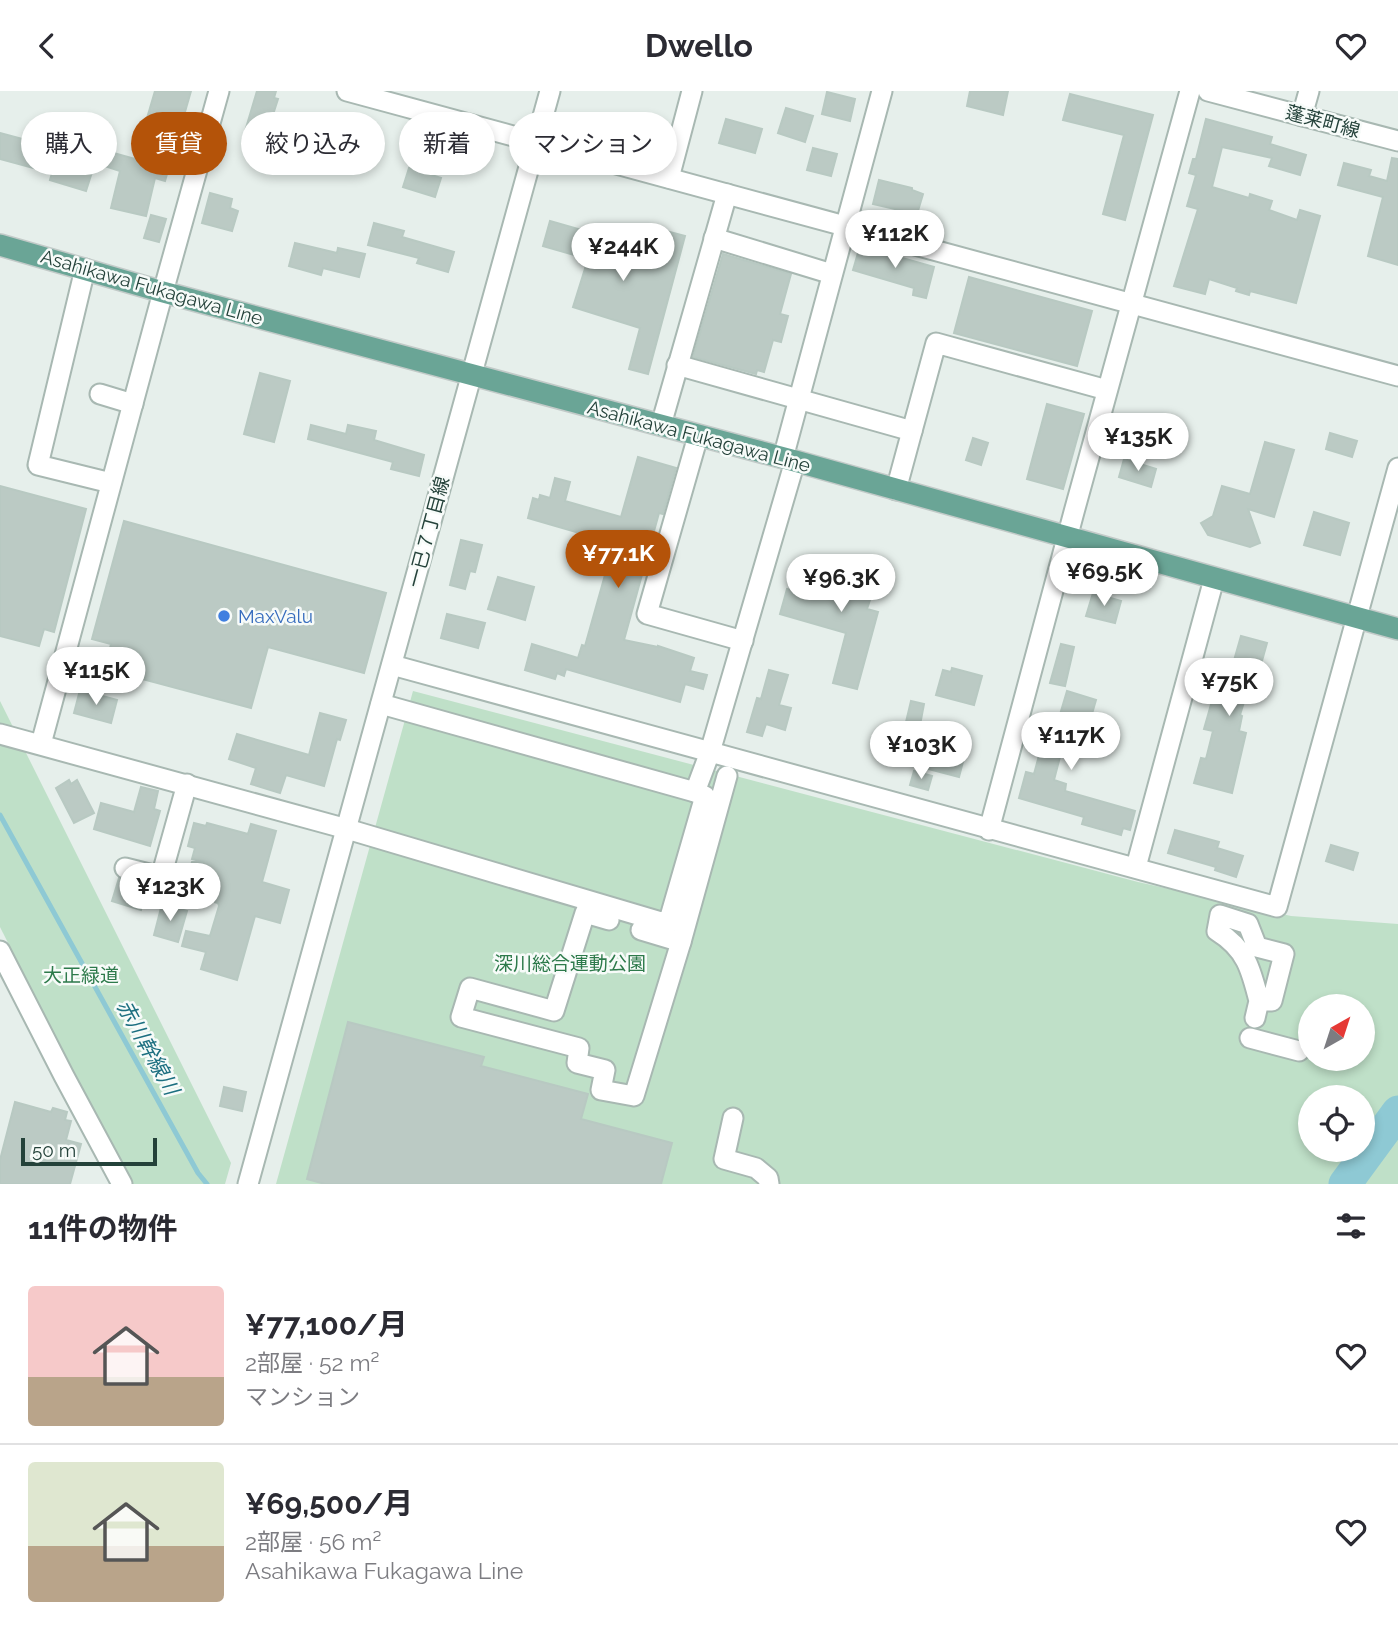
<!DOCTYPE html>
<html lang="ja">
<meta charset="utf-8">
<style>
:root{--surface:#fff;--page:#f7f7f7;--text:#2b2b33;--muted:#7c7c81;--line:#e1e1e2;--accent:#b45309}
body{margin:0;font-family:Raleway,"Noto Sans JP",sans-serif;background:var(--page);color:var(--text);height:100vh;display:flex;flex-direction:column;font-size:26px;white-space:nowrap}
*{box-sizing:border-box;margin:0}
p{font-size:23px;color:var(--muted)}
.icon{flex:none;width:38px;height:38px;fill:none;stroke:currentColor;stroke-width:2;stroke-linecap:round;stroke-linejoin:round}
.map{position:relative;height:1093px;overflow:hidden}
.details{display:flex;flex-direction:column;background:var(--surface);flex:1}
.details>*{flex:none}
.top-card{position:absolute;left:21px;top:21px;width:700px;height:63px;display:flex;gap:14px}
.needle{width:46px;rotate:39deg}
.fabs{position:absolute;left:1298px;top:903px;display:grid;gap:14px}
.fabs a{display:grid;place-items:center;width:77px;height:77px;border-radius:50%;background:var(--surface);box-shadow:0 4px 10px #0003;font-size:35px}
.scale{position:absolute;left:21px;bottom:18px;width:136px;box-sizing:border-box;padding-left:7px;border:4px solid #24423a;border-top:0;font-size:19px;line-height:24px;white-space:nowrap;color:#24423a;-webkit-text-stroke:5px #f7fbf9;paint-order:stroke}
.price{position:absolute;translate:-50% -60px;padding:0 16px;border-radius:24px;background:#fff;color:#222;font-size:23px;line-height:46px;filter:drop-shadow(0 2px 4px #0008)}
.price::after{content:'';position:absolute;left:50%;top:42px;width:21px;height:16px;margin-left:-10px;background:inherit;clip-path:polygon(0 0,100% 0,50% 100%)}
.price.on{background:var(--accent);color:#fff}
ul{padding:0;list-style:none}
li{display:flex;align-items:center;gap:21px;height:175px;padding:0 28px}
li+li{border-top:2px solid var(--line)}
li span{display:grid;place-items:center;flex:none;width:196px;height:140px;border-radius:7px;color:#555}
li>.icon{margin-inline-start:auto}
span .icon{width:84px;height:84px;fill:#fffc;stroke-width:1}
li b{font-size:30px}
h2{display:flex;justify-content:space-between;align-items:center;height:84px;padding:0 28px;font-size:30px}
.pill{padding:0 24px;border-radius:32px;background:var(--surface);box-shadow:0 4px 10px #0003;font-size:24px;line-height:63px}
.pill.on{background:var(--accent);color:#fff}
header{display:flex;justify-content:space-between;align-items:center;height:91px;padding:0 28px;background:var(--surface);font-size:32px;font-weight:700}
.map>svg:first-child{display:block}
.green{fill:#bfe0c8;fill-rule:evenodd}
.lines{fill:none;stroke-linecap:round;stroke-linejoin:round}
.stream{stroke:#8ec9d4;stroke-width:5}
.river{stroke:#8ec9d4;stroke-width:33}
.building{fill:#bbcac4;stroke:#b8c9c2;stroke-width:2}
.minor-casing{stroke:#a8b8b2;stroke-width:23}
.major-casing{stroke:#c2cac8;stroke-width:24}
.minor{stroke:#fff;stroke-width:19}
.major{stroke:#6aa596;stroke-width:21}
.shop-dot{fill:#3f7fe0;stroke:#f7fbf9;stroke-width:2.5}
.labels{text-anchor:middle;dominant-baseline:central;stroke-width:5;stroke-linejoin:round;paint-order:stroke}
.street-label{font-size:19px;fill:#24423a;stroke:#f7fbf9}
.shop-label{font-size:19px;fill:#366cbe;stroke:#f7fbf9;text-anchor:start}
.park-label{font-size:19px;fill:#2d7a4b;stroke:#f7fbf9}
.water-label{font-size:21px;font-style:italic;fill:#1c6f80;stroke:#f7fbf9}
</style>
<header><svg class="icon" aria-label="back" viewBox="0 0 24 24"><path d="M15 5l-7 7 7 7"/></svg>Dwello<svg class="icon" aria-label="heart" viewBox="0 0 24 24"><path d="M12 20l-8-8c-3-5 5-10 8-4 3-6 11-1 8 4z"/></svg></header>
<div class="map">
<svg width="1398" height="1093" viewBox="0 0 1398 1093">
<rect width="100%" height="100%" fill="#e6efeb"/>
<!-- green -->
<g class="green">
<path d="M 413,600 L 1138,791 L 1291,825 L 1398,833 L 1398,1093 L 276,1093 ZM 1311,915 L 1363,915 L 1363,968 L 1311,968 ZM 1311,1006 L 1363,1006 L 1363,1059 L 1311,1059 Z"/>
<path d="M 0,610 L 231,1072 L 225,1093 L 130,1093 L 0,836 Z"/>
</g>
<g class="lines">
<!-- stream -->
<path class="stream" d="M 0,724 L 198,1082 L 207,1093"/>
<!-- river -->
<path class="river" d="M 1345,1093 L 1398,1021"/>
</g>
<!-- building -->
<g class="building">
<path d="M 155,0 L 191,0 L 165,90 L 155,87 L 146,125 L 111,117 L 120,80 L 99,73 L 103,59 L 135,68 Z"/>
<path d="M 257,0 L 276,0 L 274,7 L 278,8 L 270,33 L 354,56 L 346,81 L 269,59 L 270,55 L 243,47 Z"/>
<path d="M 970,0 L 1008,0 L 1003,24 L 967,15 Z"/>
<path d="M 827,1 L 855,8 L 850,30 L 822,23 Z"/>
<path d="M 1070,3 L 1153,24 L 1125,129 L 1103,123 L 1124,44 L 1063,29 Z"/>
<path d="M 786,17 L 813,25 L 805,51 L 778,42 Z"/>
<path d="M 726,28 L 762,38 L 755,62 L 719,52 Z"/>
<path d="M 1206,28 L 1272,46 L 1270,53 L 1306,64 L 1300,84 L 1269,75 L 1272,67 L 1222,56 L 1212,96 L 1249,107 L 1250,103 L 1272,110 L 1269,119 L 1297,129 L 1300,119 L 1320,125 L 1296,212 L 1250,200 L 1249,204 L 1236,200 L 1237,197 L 1209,188 L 1205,203 L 1174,195 L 1198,118 L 1187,115 L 1196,84 L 1189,82 L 1193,68 L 1196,68 Z"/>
<path d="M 0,42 L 41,53 L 39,61 L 93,78 L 86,100 L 50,89 L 52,82 L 0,68 Z"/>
<path d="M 813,57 L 837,63 L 831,85 L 807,79 Z"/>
<path d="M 1392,67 L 1398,68 L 1398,174 L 1368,165 L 1383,106 L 1338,94 L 1344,72 L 1371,79 L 1369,85 L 1387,90 Z"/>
<path d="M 409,77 L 441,87 L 435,106 L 403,96 Z"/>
<path d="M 879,89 L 912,97 L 912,99 L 923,103 L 917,123 L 873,113 Z"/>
<path d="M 210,102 L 232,108 L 230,117 L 238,120 L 232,140 L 202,132 Z"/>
<path d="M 151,124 L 166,128 L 159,151 L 144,147 Z"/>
<path d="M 550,130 L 599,144 L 598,149 L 658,168 L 666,140 L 685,145 L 648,283 L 629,278 L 640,237 L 573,216 L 588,168 L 543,155 Z"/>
<path d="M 374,132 L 404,140 L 402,146 L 454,161 L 448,181 L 417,172 L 419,167 L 368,154 Z"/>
<path d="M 295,152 L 337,162 L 338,157 L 365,163 L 359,186 L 323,177 L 321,184 L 289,175 Z"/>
<path d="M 860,155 L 934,176 L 926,207 L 913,204 L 914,197 L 853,179 Z"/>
<path d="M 723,163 L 791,183 L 780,223 L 788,225 L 781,251 L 773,249 L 764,281 L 757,279 L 756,283 L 693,266 Z"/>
<path d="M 969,186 L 1092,220 L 1077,275 L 954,242 Z"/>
<path d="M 260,282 L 290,290 L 274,351 L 244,343 Z"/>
<path d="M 1047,313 L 1084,323 L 1063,398 L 1027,388 Z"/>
<path d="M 311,334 L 346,343 L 348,334 L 376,340 L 374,349 L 424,364 L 419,385 L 391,378 L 393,371 L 308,348 Z"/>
<path d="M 1330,342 L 1357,350 L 1352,366 L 1326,358 Z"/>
<path d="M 973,347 L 988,352 L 981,374 L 966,369 Z"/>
<path d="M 1265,351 L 1294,359 L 1274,426 L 1248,418 L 1260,452 L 1250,456 L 1208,444 L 1201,432 L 1213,425 L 1222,395 L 1250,403 Z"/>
<path d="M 638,366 L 676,377 L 663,423 L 659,422 L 624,549 L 658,556 L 658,555 L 694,567 L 690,580 L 707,584 L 703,598 L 685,593 L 680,611 L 566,578 L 564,585 L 557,582 L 555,588 L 525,579 L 532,553 L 578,567 L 582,554 L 585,555 L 614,452 L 528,427 L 533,407 L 539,409 L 540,404 L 550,407 L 555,387 L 570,391 L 565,410 L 621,426 Z"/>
<path d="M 1124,368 L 1156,378 L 1151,396 L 1119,386 Z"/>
<path d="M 0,395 L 86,418 L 54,541 L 44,538 L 39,555 L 0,545 Z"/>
<path d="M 1314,421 L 1349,432 L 1340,464 L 1304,454 Z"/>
<path d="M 124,430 L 386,502 L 364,582 L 268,556 L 251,617 L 105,578 L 111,553 L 92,548 Z"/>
<path d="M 461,449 L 482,454 L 475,481 L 470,480 L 465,498 L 450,494 Z"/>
<path d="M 832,466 L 879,482 L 867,518 L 878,521 L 857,598 L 833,592 L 846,542 L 780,523 L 787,498 L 819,506 Z"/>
<path d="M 498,486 L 534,496 L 525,529 L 488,518 Z"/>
<path d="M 1093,502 L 1121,510 L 1115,532 L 1086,525 Z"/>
<path d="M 447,523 L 485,532 L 478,557 L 441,547 Z"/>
<path d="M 1241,545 L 1267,552 L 1260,577 L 1255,575 L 1240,624 L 1242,625 L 1239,640 L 1246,642 L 1232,702 L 1194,692 L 1201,667 L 1206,668 L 1213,640 L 1204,638 L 1214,603 L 1211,602 L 1219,576 L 1231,580 Z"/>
<path d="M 1061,553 L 1074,556 L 1065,595 L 1050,592 Z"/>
<path d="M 952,577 L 982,585 L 974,614 L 936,604 L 943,579 L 951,581 Z"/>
<path d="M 769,579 L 788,584 L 779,614 L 791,617 L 785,639 L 766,633 L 762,645 L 747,641 L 757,607 L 761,608 Z"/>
<path d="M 80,599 L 117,609 L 111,632 L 74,622 Z"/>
<path d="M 1067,600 L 1096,609 L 1087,640 L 1082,639 L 1074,666 L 1061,662 L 1054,689 L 1066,693 L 1065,700 L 1135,720 L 1130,739 L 1123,737 L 1121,744 L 1082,733 L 1084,726 L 1019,707 L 1026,681 L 1034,683 L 1047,635 L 1056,637 Z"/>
<path d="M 911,610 L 924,613 L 920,634 L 906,631 Z"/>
<path d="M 320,622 L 346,629 L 340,649 L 337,648 L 324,695 L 286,684 L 280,702 L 251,693 L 256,677 L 229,668 L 237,643 L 309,664 Z"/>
<path d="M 928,653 L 965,663 L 959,686 L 921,676 Z"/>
<path d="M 914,680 L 932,685 L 928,699 L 910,694 Z"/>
<path d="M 69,689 L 71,693 L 77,689 L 94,722 L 74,732 L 56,697 Z"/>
<path d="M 141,696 L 158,700 L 154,718 L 160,720 L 150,755 L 94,738 L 101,712 L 134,721 Z"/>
<path d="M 194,732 L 206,735 L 207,732 L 248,743 L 251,733 L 276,740 L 262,791 L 289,799 L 280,832 L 255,825 L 237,889 L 201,878 L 206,861 L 182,855 L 186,840 L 210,845 L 219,815 L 218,812 L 195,806 L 199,790 L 187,786 L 192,771 L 204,771 L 192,768 L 195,757 L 188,755 Z"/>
<path d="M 1175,739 L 1219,751 L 1217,757 L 1243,765 L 1236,786 L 1215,779 L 1216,776 L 1168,762 Z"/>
<path d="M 1331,754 L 1358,762 L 1353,779 L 1326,770 Z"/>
<path d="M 119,787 L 147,796 L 141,819 L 112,810 Z"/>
<path d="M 162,813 L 187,820 L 178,851 L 154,844 Z"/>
<path d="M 348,931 L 484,966 L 481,975 L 588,1003 L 581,1028 L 672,1052 L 661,1093 L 325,1093 L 307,1088 Z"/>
<path d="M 224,996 L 246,1001 L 242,1020 L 220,1015 Z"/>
<path d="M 15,1011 L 51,1021 L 53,1017 L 67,1021 L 65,1029 L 71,1030 L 66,1049 L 81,1053 L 70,1093 L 0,1093 L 0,1069 Z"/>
</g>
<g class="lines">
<defs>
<g id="minor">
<path d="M 347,0 L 1398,285"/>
<path d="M 1208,0 L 1398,50"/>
<path d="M 1302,25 L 1309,0"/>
<path d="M 669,87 L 692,0"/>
<path d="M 714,147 L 832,183"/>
<path d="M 85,178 L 38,374 L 111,392"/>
<path d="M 677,274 L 912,340 L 896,399"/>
<path d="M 100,303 L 133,313"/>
<path d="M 661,334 L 727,103"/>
<path d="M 912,340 L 936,252 L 1107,299"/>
<path d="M 698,345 L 647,523 L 743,550"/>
<path d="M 783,367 L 882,0"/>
<path d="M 392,574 L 1277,816 L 1398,377"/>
<path d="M 381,613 L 695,701"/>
<path d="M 0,643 L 347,738 L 668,833 L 705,705 L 695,701 L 710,661 L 795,370"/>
<path d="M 41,653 L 163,201 L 219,0"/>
<path d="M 989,739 L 1074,421 L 1190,0"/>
<path d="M 1136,776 L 1214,488"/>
<path d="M 125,777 L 161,786 L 187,693"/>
<path d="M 609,829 L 585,822 L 554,920 L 470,897 L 461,926 L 579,957 L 577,972 L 605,979 L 601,999 L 634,1005 L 681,851 L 727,685"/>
<path d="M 641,839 L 681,851"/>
<path d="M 0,860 L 64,985 L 122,1093"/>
<path d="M 1255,927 L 1259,910 L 1272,910 L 1284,863 L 1257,856 L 1248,833 L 1220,824 L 1217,840 C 1246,858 1251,878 1259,910"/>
<path d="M 1250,947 L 1299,960"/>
<path d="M 733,1027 L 724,1068 L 756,1077 L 768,1087 L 769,1093"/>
<path d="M 248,1093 L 550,0"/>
</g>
<path id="major" d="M 0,154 L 163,201 L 795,370 L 1398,538"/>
</defs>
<!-- minor casing -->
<use href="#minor" class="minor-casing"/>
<!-- major casing -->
<use href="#major" class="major-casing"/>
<!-- minor -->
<use href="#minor" class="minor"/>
<!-- major -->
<use href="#major" class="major"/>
</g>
<!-- markers -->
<circle class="shop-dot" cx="224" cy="525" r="7"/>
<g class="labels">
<!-- street labels -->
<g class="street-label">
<text transform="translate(1323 30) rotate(15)">蓬莱町線</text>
<text transform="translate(152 196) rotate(16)">Asahikawa Fukagawa Line</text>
<text transform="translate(699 345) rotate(15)">Asahikawa Fukagawa Line</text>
<text transform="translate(428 441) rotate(-75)">一已７丁目線</text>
</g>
<!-- shop labels -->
<g class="shop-label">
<text x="238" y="525">MaxValu</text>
</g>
<!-- park labels -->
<g class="park-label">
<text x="570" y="872">深川総合運動公園</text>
<text x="81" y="884">大正緑道</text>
</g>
<!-- water labels -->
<g class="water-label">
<text transform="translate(148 956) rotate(61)">赤川幹線川</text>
</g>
</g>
</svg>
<div class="fabs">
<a><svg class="needle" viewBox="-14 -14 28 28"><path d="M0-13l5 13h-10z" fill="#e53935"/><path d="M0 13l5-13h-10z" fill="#7c7c81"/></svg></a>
<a><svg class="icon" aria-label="locate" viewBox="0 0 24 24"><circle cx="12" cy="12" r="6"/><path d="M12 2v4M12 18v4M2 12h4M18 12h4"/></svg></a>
</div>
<div class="scale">50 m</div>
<b class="price" style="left:895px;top:179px">¥112K</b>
<b class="price" style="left:623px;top:192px">¥244K</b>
<b class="price" style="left:1138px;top:382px">¥135K</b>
<b class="price on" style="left:618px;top:499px">¥77.1K</b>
<b class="price" style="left:1104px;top:517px">¥69.5K</b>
<b class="price" style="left:841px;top:523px">¥96.3K</b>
<b class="price" style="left:96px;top:616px">¥115K</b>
<b class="price" style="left:1229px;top:627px">¥75K</b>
<b class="price" style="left:1071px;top:681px">¥117K</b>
<b class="price" style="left:921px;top:690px">¥103K</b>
<b class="price" style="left:170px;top:832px">¥123K</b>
<div class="top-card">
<a class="pill">購入</a>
<a class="pill on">賃貸</a>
<a class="pill">絞り込み</a>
<a class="pill">新着</a>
<a class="pill">マンション</a>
</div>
</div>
<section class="details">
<h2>11件の物件<svg class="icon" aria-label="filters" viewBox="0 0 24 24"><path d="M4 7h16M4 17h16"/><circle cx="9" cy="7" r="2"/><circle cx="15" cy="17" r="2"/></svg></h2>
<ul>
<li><span style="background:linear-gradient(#f6c9c9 65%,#b9a48a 0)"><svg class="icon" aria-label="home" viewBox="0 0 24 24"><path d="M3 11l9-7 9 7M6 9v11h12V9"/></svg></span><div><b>¥77,100/月</b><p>2部屋 · 52 m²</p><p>マンション</p></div><svg class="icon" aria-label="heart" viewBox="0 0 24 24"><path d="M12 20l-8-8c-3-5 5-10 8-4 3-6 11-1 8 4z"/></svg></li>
<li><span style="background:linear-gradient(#dfe7d0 60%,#b9a48a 0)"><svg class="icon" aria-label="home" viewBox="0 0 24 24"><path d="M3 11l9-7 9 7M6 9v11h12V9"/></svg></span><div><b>¥69,500/月</b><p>2部屋 · 56 m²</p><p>Asahikawa Fukagawa Line</p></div><svg class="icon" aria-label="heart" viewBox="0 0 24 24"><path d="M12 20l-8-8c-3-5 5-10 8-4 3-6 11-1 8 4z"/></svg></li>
</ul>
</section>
